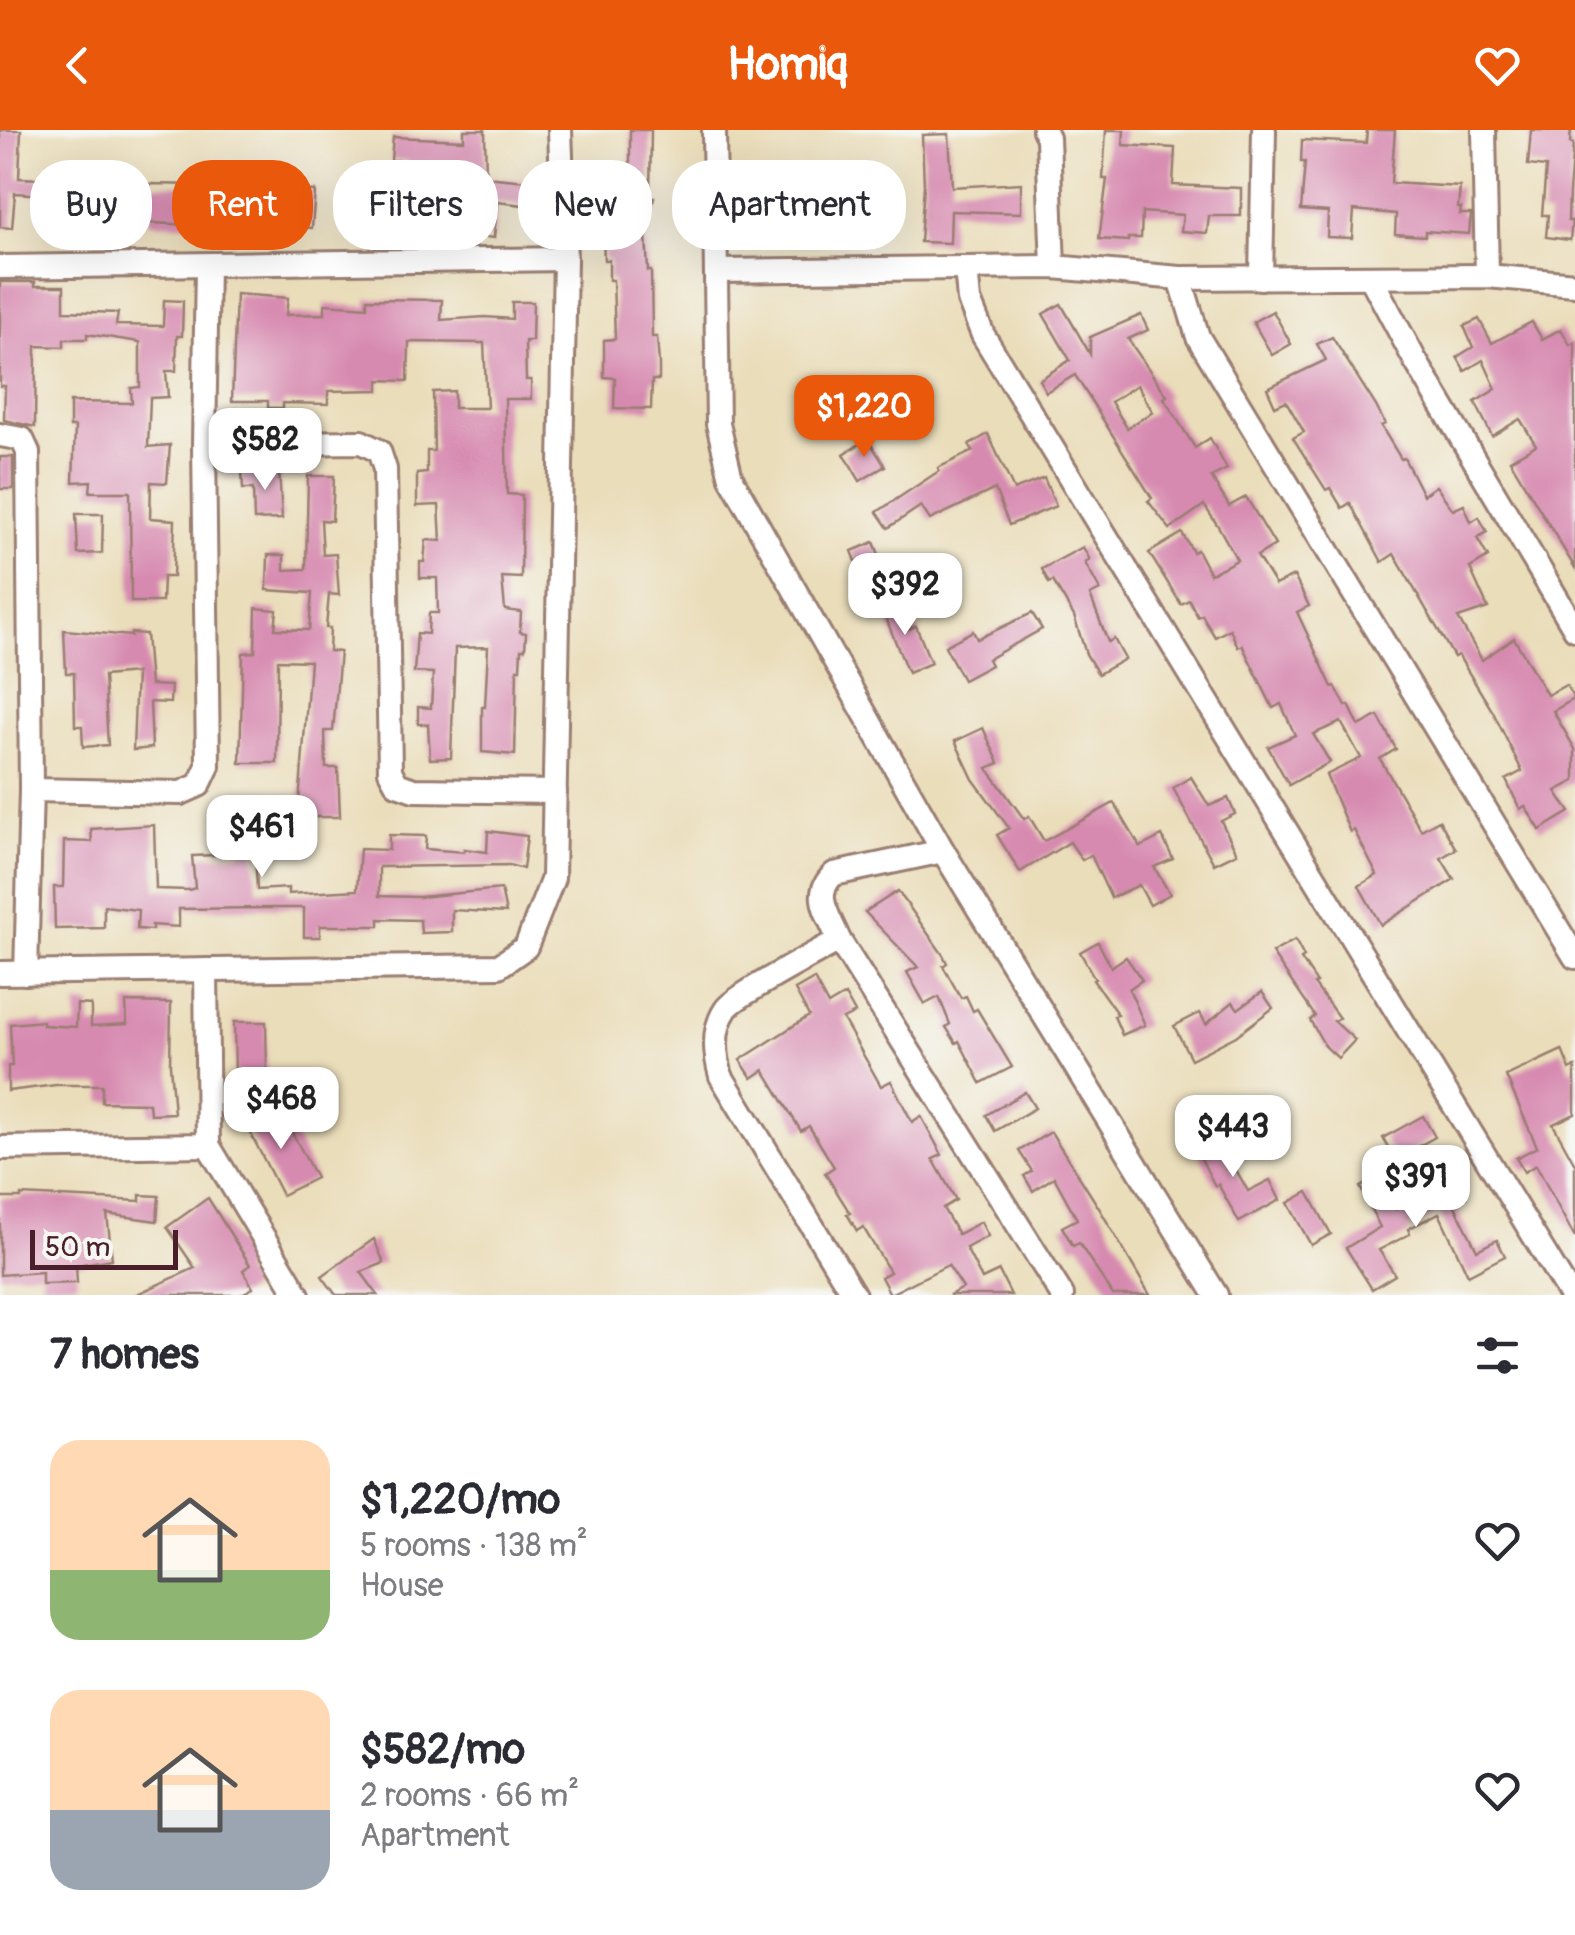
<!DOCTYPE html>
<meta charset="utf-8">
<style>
:root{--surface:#fff;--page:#f2f2f3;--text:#2b2b33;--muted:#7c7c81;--accent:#ea580c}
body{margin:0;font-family:Pangolin,sans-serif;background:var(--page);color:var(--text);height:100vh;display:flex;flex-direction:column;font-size:38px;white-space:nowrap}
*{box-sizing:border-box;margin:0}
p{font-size:32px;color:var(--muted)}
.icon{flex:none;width:55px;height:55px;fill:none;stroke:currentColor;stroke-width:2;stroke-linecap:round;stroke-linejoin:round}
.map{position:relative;height:1165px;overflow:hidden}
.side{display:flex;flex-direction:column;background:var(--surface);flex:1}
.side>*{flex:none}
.guide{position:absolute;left:30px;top:30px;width:1000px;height:90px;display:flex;gap:20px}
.scale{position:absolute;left:30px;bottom:25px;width:148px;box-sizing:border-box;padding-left:10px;border:5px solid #4a1f2b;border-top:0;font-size:28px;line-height:35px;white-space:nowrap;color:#4a1f2b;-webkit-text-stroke:8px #f6f6f2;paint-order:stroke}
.price{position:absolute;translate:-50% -85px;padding:0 22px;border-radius:20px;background:#fff;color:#222;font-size:32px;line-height:65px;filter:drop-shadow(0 2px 5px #0008)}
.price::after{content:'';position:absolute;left:50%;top:60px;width:30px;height:22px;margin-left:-15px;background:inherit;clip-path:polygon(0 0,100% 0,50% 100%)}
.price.selected{background:var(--accent);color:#fff}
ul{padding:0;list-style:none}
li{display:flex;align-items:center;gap:30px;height:250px;padding:0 50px}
li span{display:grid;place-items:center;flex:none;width:280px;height:200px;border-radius:30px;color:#555}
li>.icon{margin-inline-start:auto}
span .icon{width:120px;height:120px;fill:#fffc;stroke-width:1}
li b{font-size:42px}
h2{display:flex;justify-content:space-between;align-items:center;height:120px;padding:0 50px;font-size:42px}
.tag{padding:0 35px;border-radius:40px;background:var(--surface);box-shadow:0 10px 40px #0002;font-size:35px;line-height:90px}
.tag.selected{background:var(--accent);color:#fff}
header{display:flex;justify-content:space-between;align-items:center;height:130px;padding:0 50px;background:var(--accent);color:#fff;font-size:45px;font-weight:800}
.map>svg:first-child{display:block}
.building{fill:#d78ab0;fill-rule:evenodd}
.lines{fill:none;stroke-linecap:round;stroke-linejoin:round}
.street-casing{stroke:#9a7e72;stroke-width:28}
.street{stroke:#fff;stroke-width:22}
</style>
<header><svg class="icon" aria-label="back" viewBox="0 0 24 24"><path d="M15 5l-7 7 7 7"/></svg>Homiq<svg class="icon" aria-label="heart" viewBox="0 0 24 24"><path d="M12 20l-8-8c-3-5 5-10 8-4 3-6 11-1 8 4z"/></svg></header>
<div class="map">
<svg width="1575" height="1165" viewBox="0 0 1575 1165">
<rect width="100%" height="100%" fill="#f6f6f2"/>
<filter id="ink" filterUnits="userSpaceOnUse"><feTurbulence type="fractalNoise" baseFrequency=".01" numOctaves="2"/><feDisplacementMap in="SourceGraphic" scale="20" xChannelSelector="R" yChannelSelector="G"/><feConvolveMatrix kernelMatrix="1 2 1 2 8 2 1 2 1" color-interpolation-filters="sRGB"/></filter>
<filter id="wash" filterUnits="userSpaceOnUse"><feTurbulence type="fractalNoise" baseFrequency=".0048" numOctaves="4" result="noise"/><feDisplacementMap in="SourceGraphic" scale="40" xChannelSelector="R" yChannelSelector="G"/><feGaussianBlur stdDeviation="2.25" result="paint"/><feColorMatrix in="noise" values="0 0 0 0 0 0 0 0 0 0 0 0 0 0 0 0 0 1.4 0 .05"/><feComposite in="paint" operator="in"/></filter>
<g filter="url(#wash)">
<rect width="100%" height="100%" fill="#eaddba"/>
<g id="blocks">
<!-- building -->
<g class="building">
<path d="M 0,0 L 21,0 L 19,48 L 93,51 L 92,99 L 75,98 L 75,67 L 15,63 L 12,98 L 0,97 Z"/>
<path d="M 464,0 L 485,0 L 486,47 L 526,51 L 524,75 L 497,72 L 494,108 L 464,105 L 466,75 L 425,72 L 425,75 L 408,76 L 407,31 L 391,30 L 393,7 L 464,10 Z"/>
<path d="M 630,0 L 651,0 L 650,67 L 654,67 L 646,105 L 648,141 L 651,141 L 652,207 L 657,207 L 659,234 L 659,250 L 652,250 L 651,279 L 614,278 L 615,248 L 604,247 L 604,210 L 615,209 L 613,150 L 609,150 L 609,130 L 604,130 L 602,87 L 606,87 L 608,64 L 615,64 L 615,40 L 630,41 Z"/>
<path d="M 1106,0 L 1124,0 L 1123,15 L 1175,18 L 1173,55 L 1241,58 L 1241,86 L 1209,86 L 1207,103 L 1181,101 L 1183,85 L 1142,82 L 1141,108 L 1128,108 L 1128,111 L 1099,109 L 1107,49 L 1103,49 Z"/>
<path d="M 1367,0 L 1395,0 L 1391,53 L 1460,57 L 1458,78 L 1461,78 L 1460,84 L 1471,84 L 1469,104 L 1425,101 L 1425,106 L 1395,104 L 1396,84 L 1354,80 L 1352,108 L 1327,107 L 1328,82 L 1301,80 L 1305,32 L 1301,32 L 1302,10 L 1366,13 Z"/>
<path d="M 1531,0 L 1571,0 L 1570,13 L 1573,14 L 1569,63 L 1568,91 L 1572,91 L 1570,110 L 1546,107 L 1548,85 L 1542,85 L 1546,37 L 1528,35 Z"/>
<path d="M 949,4 L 952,57 L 1021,53 L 1021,83 L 951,81 L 950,113 L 920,112 L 924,55 L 922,5 Z"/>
<path d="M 149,54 L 198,55 L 197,95 L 148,93 Z"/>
<path d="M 240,58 L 315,61 L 312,98 L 261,94 L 261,98 L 237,96 Z"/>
<path d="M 370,63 L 390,64 L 387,108 L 368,107 Z"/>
<path d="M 859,74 L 860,99 L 833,101 L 832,75 Z"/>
<path d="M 0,152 L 35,152 L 35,156 L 64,156 L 64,181 L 118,183 L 116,195 L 163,196 L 164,170 L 183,171 L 182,206 L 177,206 L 176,241 L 166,241 L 168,267 L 150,268 L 148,317 L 170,315 L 167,353 L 151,352 L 150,388 L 175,390 L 173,447 L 163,447 L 162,472 L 131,472 L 130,362 L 90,362 L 91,351 L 73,352 L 75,297 L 70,297 L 70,272 L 132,273 L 131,258 L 140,257 L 140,212 L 87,204 L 87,209 L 64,209 L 64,217 L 36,216 L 35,297 L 4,290 L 5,256 L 0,256 Z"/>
<path d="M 236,164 L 288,168 L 286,185 L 325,184 L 325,174 L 367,177 L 367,169 L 442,170 L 441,190 L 485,187 L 512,189 L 512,172 L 533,172 L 532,211 L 525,211 L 526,250 L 531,250 L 531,269 L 505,269 L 507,364 L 522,365 L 521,448 L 502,447 L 505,480 L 521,482 L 520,502 L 526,503 L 525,519 L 521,519 L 520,539 L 517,539 L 515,625 L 482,622 L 482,577 L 485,577 L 488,517 L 455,518 L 451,628 L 430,629 L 428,594 L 418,594 L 418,577 L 431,578 L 433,543 L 414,542 L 417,503 L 428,504 L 429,483 L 438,483 L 437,448 L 420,448 L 420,432 L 424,432 L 426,410 L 441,411 L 439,375 L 417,376 L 417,344 L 427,343 L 427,321 L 434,321 L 433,262 L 454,261 L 454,278 L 487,278 L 484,213 L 409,212 L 408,251 L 379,250 L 379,260 L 328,261 L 328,274 L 283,273 L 283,278 L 268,278 L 268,271 L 232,271 Z"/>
<path d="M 1061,174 L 1090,224 L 1090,207 L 1141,185 L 1148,200 L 1128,209 L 1167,266 L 1164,268 L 1195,318 L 1210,308 L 1227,339 L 1211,347 L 1229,376 L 1246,367 L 1275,415 L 1257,426 L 1275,455 L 1294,446 L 1309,476 L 1297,482 L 1332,557 L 1335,556 L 1346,576 L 1349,575 L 1359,596 L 1378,586 L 1396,619 L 1380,629 L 1421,700 L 1439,690 L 1456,719 L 1441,728 L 1454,749 L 1381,795 L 1359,756 L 1377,745 L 1354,700 L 1350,702 L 1326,645 L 1361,628 L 1341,592 L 1313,604 L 1330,632 L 1289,655 L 1268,617 L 1295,605 L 1281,574 L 1273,578 L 1242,515 L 1238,517 L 1230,499 L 1215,507 L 1202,485 L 1198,487 L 1189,470 L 1181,474 L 1149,423 L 1182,403 L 1193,422 L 1197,420 L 1210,444 L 1237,430 L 1218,396 L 1204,375 L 1170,399 L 1148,371 L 1152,368 L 1075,245 L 1046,262 L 1039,250 L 1070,230 L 1043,184 ZM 1137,255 L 1153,282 L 1127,298 L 1111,272 Z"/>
<path d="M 1273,181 L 1291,214 L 1272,225 L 1253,192 Z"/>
<path d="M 1479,189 L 1492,213 L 1532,192 L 1542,209 L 1561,199 L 1570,215 L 1575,212 L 1575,438 L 1510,330 L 1536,315 L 1520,289 L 1492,306 L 1475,272 L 1496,259 L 1483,230 L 1465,241 L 1457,227 L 1473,217 L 1464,196 Z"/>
<path d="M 1332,207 L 1376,276 L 1385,294 L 1381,296 L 1401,329 L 1404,328 L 1423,365 L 1436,356 L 1453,380 L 1464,375 L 1471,392 L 1479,387 L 1487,402 L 1477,408 L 1488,427 L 1470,438 L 1488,478 L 1458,488 L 1482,530 L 1514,508 L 1547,565 L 1566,555 L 1574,569 L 1553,581 L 1575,619 L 1575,651 L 1556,661 L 1570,682 L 1540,700 L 1525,676 L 1520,679 L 1506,650 L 1522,641 L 1493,582 L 1458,525 L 1454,527 L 1394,424 L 1382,432 L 1350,373 L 1342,378 L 1330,358 L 1326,360 L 1293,308 L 1304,302 L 1286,271 L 1275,276 L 1267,258 L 1326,230 L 1317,214 Z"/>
<path d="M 988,304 L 1014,360 L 1044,348 L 1056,376 L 1009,395 L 995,359 L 930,390 L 921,376 L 888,398 L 877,382 L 939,341 L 938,338 L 973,321 L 969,315 Z"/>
<path d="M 868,309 L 885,336 L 860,351 L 844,324 Z"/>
<rect x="0" y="327" width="13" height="32"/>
<path d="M 279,340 L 282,389 L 254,390 L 253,359 L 243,359 L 242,341 Z"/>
<path d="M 308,346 L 334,346 L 332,391 L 321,390 L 323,425 L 336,424 L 339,465 L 329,464 L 326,498 L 330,498 L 329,521 L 340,522 L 333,601 L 325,601 L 326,638 L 338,638 L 340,687 L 298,687 L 310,531 L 278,530 L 277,633 L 240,633 L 243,523 L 255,522 L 256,478 L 277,480 L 275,499 L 309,500 L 312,463 L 267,460 L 268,425 L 284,425 L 284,440 L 306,439 Z"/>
<path d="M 76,384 L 103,384 L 102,423 L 78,424 Z"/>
<path d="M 874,412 L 887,445 L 865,454 L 852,421 Z"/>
<path d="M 1083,417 L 1090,430 L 1085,433 L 1100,460 L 1090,465 L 1108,512 L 1114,509 L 1125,529 L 1098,544 L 1086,524 L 1074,486 L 1053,451 L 1049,453 L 1042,439 Z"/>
<path d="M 886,464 L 907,500 L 916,496 L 931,533 L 908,543 L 878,468 Z"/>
<path d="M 1032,483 L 1042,499 L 988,529 L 991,535 L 963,550 L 945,516 L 973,501 L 977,509 Z"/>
<path d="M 64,500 L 131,506 L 131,503 L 146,504 L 150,555 L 171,556 L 170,573 L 150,572 L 152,618 L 133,620 L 136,543 L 104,546 L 108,615 L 83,617 L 82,596 L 75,596 L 74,543 L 66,543 Z"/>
<path d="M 983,598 L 999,633 L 987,638 L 1024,689 L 1029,686 L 1044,711 L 1114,673 L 1140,717 L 1162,706 L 1173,729 L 1154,737 L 1170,764 L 1150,775 L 1139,755 L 1111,768 L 1091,725 L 1082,730 L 1070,712 L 1020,742 L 997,705 L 1009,698 L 973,649 L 955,611 Z"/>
<path d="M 1191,647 L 1209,676 L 1228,668 L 1235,684 L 1221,691 L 1237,723 L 1214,734 L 1173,658 Z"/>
<path d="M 246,667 L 276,669 L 276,681 L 289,681 L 287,705 L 254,702 L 257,760 L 288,758 L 288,764 L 357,760 L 360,719 L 389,720 L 389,705 L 426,706 L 425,719 L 464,722 L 464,719 L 487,722 L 488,701 L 527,706 L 523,739 L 509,735 L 379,737 L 379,766 L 419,767 L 501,759 L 506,783 L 452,780 L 452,802 L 421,803 L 420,790 L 379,789 L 379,796 L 320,796 L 320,807 L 304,807 L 304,778 L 271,778 L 179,779 L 179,797 L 152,795 L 152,800 L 137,799 L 138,780 L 104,776 L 104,798 L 55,799 L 54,757 L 63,757 L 64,711 L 92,712 L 91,699 L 154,695 L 156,759 L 189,760 L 195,758 L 192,726 L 241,724 Z"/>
<path d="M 898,761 L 943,825 L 947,833 L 943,836 L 961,868 L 966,866 L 973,881 L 977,879 L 1012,937 L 981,953 L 959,911 L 956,913 L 946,897 L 950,894 L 939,867 L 925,874 L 907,842 L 918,837 L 865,782 Z"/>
<path d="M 1295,810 L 1304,827 L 1301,829 L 1317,853 L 1314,854 L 1339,888 L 1334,891 L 1355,910 L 1338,928 L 1325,916 L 1310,890 L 1315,886 L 1272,823 Z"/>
<path d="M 1098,812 L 1111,837 L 1126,827 L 1142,850 L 1129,859 L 1145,895 L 1122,905 L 1114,886 L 1118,885 L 1093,850 L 1095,849 L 1080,822 Z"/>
<path d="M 814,849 L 828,875 L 845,865 L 855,883 L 843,889 L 881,956 L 891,951 L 912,992 L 921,986 L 942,1025 L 933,1029 L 956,1070 L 943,1078 L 958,1104 L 981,1092 L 988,1106 L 966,1118 L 982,1149 L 999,1141 L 1011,1165 L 949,1165 L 963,1158 L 948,1135 L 890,1164 L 881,1147 L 890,1142 L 863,1097 L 857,1101 L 847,1084 L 850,1083 L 825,1043 L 834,1037 L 809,996 L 801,1001 L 764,940 L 752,948 L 740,930 L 809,886 L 795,860 Z"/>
<path d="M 1262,862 L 1273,878 L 1236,906 L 1191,929 L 1174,896 L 1200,883 L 1206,894 L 1233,872 L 1238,879 Z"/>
<path d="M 126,872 L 171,873 L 170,935 L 174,983 L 150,984 L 149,973 L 102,972 L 102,955 L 56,955 L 8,961 L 8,936 L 12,936 L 10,894 L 43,891 L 43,895 L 76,897 L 77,874 L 91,875 L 91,896 L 127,894 Z"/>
<path d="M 234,892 L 266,892 L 267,946 L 235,946 Z"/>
<path d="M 1562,920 L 1570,940 L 1575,937 L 1575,984 L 1553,994 L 1575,1034 L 1575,1108 L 1536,1035 L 1524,1042 L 1516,1028 L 1537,1017 L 1506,946 Z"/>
<path d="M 1025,962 L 1035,978 L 995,1001 L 986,985 Z"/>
<path d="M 280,979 L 316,1048 L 282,1065 L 247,996 Z"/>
<path d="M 1423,986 L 1435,1007 L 1395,1029 L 1383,1008 Z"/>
<path d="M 1214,1001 L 1248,1061 L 1270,1050 L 1280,1070 L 1239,1092 L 1218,1054 L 1215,1056 L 1193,1013 Z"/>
<path d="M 1051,1002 L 1099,1078 L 1150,1165 L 1113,1165 L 1079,1113 L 1073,1116 L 1062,1097 L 1077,1089 L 1054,1047 L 1033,1061 L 1024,1046 L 1032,1041 L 1019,1021 Z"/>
<path d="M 1379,1047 L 1396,1079 L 1455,1048 L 1466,1068 L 1454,1074 L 1477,1120 L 1497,1110 L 1505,1126 L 1468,1145 L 1439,1083 L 1408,1099 L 1410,1104 L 1379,1120 L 1395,1145 L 1372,1159 L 1346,1118 L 1380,1097 L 1360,1057 Z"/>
<path d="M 1308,1062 L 1331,1104 L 1311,1115 L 1288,1073 Z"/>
<path d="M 21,1065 L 140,1071 L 140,1065 L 159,1066 L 157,1091 L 107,1084 L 112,1129 L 76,1135 L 77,1153 L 42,1154 L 42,1142 L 0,1145 L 0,1068 L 21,1068 Z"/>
<path d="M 208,1068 L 250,1135 L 243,1140 L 253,1158 L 240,1165 L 135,1165 L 195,1138 L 167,1097 Z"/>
<path d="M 374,1109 L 384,1133 L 361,1142 L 378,1165 L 336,1165 L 322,1146 Z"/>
</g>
</g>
</g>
<g filter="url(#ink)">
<use href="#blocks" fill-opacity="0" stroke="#9a7e72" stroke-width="2.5"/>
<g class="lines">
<defs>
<g id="street">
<path d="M 714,0 L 718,294 L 731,348 L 943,721 L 1216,1165"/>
<path d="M 1044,0 L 1048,8 L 1053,137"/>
<path d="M 1484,0 L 1487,146"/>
<path d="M 0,137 L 565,129"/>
<path d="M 966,138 L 969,170 L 983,205 L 1570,1165"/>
<path d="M 718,141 L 1053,137 L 1180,148 L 1487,146 L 1575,154"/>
<path d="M 1180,148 L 1198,207 L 1575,827"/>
<path d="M 1261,148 L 1264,0"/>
<path d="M 1371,148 L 1415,230 L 1575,499"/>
<path d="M 0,305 L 22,309 L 28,322 L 31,660 L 26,843"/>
<path d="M 204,314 L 361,312 L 379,321 L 385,339 L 390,641 L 397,654 L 414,660 L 555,662"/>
<path d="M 31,660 L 181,663 L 199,655 L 208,636 L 204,314 L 207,136"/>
<path d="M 943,721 L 834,744 C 811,765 829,785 839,810 L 1062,1165"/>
<path d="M 839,810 C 820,821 734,866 726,879 C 712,899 715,925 721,946 L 854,1165"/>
<path d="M 0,843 L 499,836 L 526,817 L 553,748 L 565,129 L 560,0"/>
<path d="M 208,1015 L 298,1165"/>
<path d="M 0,1018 L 208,1015 L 206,840"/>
</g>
</defs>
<!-- street casing -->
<use href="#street" class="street-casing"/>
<!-- street -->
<use href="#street" class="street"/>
</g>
</g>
</svg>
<div class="scale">50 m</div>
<b class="price selected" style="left:864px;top:330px">$1,220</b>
<b class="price" style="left:265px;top:363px">$582</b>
<b class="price" style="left:905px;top:508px">$392</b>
<b class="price" style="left:262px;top:750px">$461</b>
<b class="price" style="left:281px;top:1022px">$468</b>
<b class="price" style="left:1233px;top:1050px">$443</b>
<b class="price" style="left:1416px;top:1100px">$391</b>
<div class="guide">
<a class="tag">Buy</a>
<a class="tag selected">Rent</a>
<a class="tag">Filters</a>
<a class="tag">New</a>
<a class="tag">Apartment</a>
</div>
</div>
<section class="side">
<h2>7 homes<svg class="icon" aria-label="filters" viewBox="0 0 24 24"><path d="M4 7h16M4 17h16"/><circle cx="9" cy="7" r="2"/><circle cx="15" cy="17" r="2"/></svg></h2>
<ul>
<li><span style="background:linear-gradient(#ffd9b3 65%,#8fb573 0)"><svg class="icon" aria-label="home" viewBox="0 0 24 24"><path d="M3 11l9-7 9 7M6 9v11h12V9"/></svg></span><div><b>$1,220/mo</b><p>5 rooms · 138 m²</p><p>House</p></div><svg class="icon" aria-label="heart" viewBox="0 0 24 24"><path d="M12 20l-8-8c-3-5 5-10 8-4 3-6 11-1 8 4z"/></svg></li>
<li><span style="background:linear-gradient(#ffd9b3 60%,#9aa5b1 0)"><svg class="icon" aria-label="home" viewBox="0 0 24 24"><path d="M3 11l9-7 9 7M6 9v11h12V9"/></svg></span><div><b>$582/mo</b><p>2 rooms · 66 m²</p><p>Apartment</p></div><svg class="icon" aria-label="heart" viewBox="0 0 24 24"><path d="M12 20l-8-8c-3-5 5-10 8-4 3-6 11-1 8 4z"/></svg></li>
</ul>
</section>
